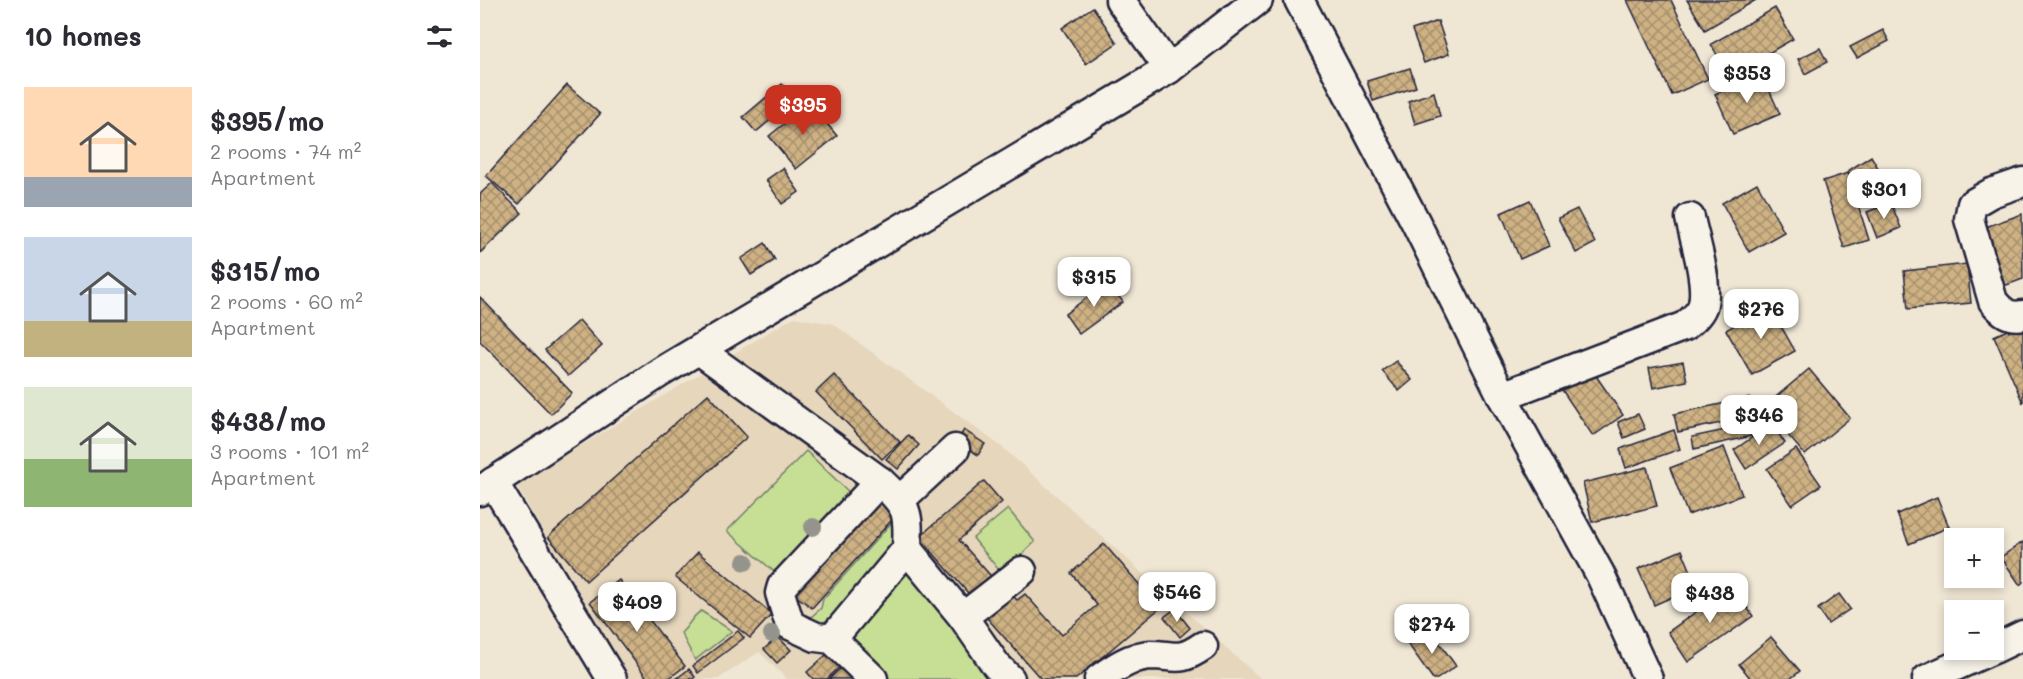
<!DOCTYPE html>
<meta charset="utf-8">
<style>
:root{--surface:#fff;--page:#f7f7f7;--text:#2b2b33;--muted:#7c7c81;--accent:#c8321e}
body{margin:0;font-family:Mali,sans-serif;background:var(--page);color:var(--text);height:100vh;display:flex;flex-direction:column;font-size:22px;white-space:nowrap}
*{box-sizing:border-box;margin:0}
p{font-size:20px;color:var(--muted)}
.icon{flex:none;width:33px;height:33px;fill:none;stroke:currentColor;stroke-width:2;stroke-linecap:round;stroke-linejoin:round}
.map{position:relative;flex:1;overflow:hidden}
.drawer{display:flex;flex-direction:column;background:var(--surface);width:480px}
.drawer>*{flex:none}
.tools{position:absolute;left:1464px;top:528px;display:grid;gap:12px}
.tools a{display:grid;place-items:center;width:60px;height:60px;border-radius:0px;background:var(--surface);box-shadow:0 3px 9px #0003;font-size:30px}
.price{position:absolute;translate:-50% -51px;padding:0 14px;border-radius:12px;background:#fff;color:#222;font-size:20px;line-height:39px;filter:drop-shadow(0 2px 3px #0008)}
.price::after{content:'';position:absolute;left:50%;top:36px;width:18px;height:14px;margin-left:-9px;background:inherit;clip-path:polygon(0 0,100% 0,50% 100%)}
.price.selected{background:var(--accent);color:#fff}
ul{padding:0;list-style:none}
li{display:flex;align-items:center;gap:18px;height:150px;padding:0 24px}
li span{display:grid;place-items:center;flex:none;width:168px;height:120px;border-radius:0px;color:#555}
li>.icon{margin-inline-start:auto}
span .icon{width:72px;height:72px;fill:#fffc;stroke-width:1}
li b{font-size:26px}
h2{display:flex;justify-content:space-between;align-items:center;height:72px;padding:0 24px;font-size:26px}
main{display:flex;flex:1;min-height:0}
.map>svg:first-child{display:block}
.built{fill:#e5d6bc}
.grass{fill:#c6df95;stroke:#748068;stroke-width:1.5}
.building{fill:url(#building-cross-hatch);stroke:#22223b;stroke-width:1.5}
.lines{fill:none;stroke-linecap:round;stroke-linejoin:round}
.minor-casing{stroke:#22223b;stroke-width:33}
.minor{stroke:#f7f3e8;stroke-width:28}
.tree{fill:#95948c}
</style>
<main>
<section class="drawer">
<h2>10 homes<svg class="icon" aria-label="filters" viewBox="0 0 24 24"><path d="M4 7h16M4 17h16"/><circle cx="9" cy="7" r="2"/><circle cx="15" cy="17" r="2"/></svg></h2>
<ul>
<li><span style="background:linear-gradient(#ffd9b3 75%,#9aa5b1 0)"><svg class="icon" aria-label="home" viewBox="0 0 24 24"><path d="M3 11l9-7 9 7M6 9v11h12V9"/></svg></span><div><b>$395/mo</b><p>2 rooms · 74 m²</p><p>Apartment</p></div></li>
<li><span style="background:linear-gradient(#c9d6e8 70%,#c2b280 0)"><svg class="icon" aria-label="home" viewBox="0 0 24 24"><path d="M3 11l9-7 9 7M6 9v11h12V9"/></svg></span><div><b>$315/mo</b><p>2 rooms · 60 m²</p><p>Apartment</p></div></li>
<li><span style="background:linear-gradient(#dfe7d0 60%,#8fb573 0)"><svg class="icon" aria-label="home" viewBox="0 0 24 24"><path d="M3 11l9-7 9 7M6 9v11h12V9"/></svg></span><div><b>$438/mo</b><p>3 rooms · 101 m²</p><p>Apartment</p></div></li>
</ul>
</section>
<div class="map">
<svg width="1543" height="679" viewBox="0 0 1543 679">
<defs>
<pattern id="building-cross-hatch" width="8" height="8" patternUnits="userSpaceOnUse" patternTransform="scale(1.5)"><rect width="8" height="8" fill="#ceb284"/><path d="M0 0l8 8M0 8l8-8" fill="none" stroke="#a7906d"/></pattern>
</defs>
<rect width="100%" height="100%" fill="#efe6d4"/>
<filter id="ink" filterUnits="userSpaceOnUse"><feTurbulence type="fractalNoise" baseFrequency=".0167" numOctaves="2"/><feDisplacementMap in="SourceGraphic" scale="12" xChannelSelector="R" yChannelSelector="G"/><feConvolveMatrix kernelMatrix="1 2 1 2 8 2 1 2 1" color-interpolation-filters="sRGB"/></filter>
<g filter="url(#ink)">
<!-- built -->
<path class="built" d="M 314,317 L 353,324 L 523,448 L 781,679 L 307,679 L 279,652 L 238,679 L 150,679 L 36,485 Z"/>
<!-- grass -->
<g class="grass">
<path d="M 326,451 L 373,496 L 298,575 L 247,531 Z"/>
<path d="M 528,509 L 555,542 L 522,574 L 493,538 Z"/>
<path d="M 414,520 L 418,535 L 404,563 L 357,618 L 351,617 L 329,632 L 321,626 L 341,608 L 343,599 Z"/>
<path d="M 430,567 L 518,679 L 406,679 L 365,632 Z"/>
<path d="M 221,611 L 252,631 L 215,660 L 201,633 C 210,625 211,617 221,611 Z"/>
</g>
<!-- building -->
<g class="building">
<path d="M 1147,0 L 1191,0 L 1228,79 L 1192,95 Z"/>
<path d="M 1207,0 L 1276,0 L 1225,30 Z"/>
<path d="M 613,7 L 637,43 L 606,64 L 582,28 Z"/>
<path d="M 1295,8 L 1313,39 L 1249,76 L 1231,44 Z"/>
<path d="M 958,21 L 969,54 L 944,63 L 932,30 Z"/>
<path d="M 1403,30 L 1409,41 L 1377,58 L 1370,47 Z"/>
<path d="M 1340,48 L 1347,62 L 1325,74 L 1318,59 Z"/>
<path d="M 930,68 L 936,87 L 893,101 L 887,81 Z"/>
<path d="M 1282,74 L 1300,114 L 1253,134 L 1235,94 Z"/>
<path d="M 302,84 L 315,100 L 276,132 L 263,117 Z"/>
<path d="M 87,85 L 120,114 L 39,204 L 6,176 Z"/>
<path d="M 954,92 L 960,116 L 935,124 L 928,101 Z"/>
<path d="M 330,103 L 357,136 L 316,169 L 289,136 Z"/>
<path d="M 1391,156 L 1405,180 L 1382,194 L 1368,171 Z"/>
<path d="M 303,168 L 319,192 L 302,204 L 286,180 Z"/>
<path d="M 1368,173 L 1389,240 L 1364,248 L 1343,181 Z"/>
<path d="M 12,183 L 42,213 L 0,253 L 0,194 Z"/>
<path d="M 1277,183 L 1304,232 L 1269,252 L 1242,203 Z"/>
<path d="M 1050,200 L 1069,246 L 1040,259 L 1021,213 Z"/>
<path d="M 1411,203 L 1421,228 L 1397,238 L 1387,212 Z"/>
<path d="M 1097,209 L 1115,243 L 1096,253 L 1078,218 Z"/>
<path d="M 1542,214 L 1543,279 L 1521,287 L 1500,229 Z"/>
<path d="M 285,243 L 295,260 L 271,275 L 261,259 Z"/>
<path d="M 1487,264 L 1491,303 L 1428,309 L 1424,271 Z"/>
<path d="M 628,282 L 643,302 L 599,334 L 585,314 Z"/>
<path d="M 0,297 L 92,393 L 71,414 L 0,341 Z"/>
<path d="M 1289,305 L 1315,351 L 1272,375 L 1246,330 Z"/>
<path d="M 99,320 L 122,346 L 88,376 L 65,350 Z"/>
<path d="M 1543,323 L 1543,403 L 1514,336 Z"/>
<path d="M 916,361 L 932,380 L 919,391 L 902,371 Z"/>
<path d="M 1203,362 L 1207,381 L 1173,388 L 1169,368 Z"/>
<path d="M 1329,369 L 1370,418 L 1325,455 L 1284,407 Z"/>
<path d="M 1112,370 L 1143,415 L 1113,436 L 1082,390 Z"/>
<path d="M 354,375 L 420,442 L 402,459 L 336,392 Z"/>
<path d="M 228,394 L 267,437 L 106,581 L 68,537 Z"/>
<path d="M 1269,398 L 1274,416 L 1198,432 L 1194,414 Z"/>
<path d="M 1158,414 L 1165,429 L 1144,438 L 1138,422 Z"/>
<path d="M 1292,424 L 1305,443 L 1266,469 L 1254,450 Z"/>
<path d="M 1269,425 L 1272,436 L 1214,449 L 1212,437 Z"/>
<path d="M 484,430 L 505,444 L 498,455 L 477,441 Z"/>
<path d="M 1194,430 L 1200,449 L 1146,468 L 1140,449 Z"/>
<path d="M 428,435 L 439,445 L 418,469 L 406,459 Z"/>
<path d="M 1244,447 L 1262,495 L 1208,515 L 1190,468 Z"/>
<path d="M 1316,449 L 1341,485 L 1312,505 L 1287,469 Z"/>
<path d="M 1167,467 L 1177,506 L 1112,522 L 1103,483 Z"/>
<path d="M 504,481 L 522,502 L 479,540 L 517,583 L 495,601 L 439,537 Z"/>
<path d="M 397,491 L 420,511 L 332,608 L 307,589 Z"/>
<path d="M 1457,497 L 1469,527 L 1429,544 L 1417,514 Z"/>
<path d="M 1543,542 L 1543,582 L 1540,585 L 1521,557 Z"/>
<path d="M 624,544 L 680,608 L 596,679 L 561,679 L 501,611 L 527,590 L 537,600 L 545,594 L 582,635 L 617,605 L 591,573 Z"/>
<path d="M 1202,550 L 1217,586 L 1174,605 L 1158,569 Z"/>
<path d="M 218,552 L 292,614 L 270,638 L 195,577 Z"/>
<path d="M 139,580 L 205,666 L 188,679 L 168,679 L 110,602 Z"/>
<path d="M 1252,586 L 1273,616 L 1208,662 L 1188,632 Z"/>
<path d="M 1359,594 L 1370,609 L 1348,624 L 1338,609 Z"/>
<path d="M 695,609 L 710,628 L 700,637 L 684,617 Z"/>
<path d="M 949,628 L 976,666 L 957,679 L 953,679 L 928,644 Z"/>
<path d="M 258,631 L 264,638 L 218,673 L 213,666 Z"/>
<path d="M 298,637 L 311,650 L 297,663 L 284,649 Z"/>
<path d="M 1291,637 L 1320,671 L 1310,679 L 1271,679 L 1259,664 Z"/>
<path d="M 356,646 L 368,659 L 347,679 L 333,679 L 327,672 Z"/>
<path d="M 370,660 L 377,679 L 349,679 Z"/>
<path d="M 209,669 L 215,677 L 213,679 L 196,679 Z"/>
</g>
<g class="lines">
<defs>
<g id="minor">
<path d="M 640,0 L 689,69"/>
<path d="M 819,0 L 935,221 L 1022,396 L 1120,574 L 1168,679"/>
<path d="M 1543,182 L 1511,193 L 1492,204 L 1489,219 L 1513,301 C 1522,312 1529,318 1543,315"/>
<path d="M 219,350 L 400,481 C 428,507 429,511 427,549 L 352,639"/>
<path d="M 1022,396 L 1205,326 C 1212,320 1221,313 1223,304 C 1228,282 1215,241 1210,218"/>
<path d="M 13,482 L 132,679"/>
<path d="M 0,491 L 181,372 L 689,69 L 778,0"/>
<path d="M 420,500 L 475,449"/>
<path d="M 427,549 L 483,617"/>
<path d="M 1514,649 L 1543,635"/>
<path d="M 393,679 L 352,639 L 336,637 L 310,625 L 300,593 L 302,586 L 400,481"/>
<path d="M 530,679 L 516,665 L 483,617 L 542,571"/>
<path d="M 619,679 C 634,668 652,656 670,655 C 697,655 698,663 723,646"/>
<path d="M 1447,679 L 1511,650"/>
</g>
</defs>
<!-- minor casing -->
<use href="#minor" class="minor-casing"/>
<!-- minor -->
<use href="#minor" class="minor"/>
</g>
<!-- trees -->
<g class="tree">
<circle cx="333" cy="527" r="9"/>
<circle cx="265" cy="562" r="9"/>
<circle cx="292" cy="634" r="9"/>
</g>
</g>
</svg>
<div class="tools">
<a>+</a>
<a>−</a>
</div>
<b class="price" style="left:1267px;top:104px">$353</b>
<b class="price selected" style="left:323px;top:136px">$395</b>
<b class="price" style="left:1404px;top:220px">$301</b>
<b class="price" style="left:614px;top:308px">$315</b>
<b class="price" style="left:1281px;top:340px">$276</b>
<b class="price" style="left:1279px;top:446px">$346</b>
<b class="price" style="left:697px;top:623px">$546</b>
<b class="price" style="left:1230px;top:624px">$438</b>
<b class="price" style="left:157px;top:633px">$409</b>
<b class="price" style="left:952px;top:655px">$274</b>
</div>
</main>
